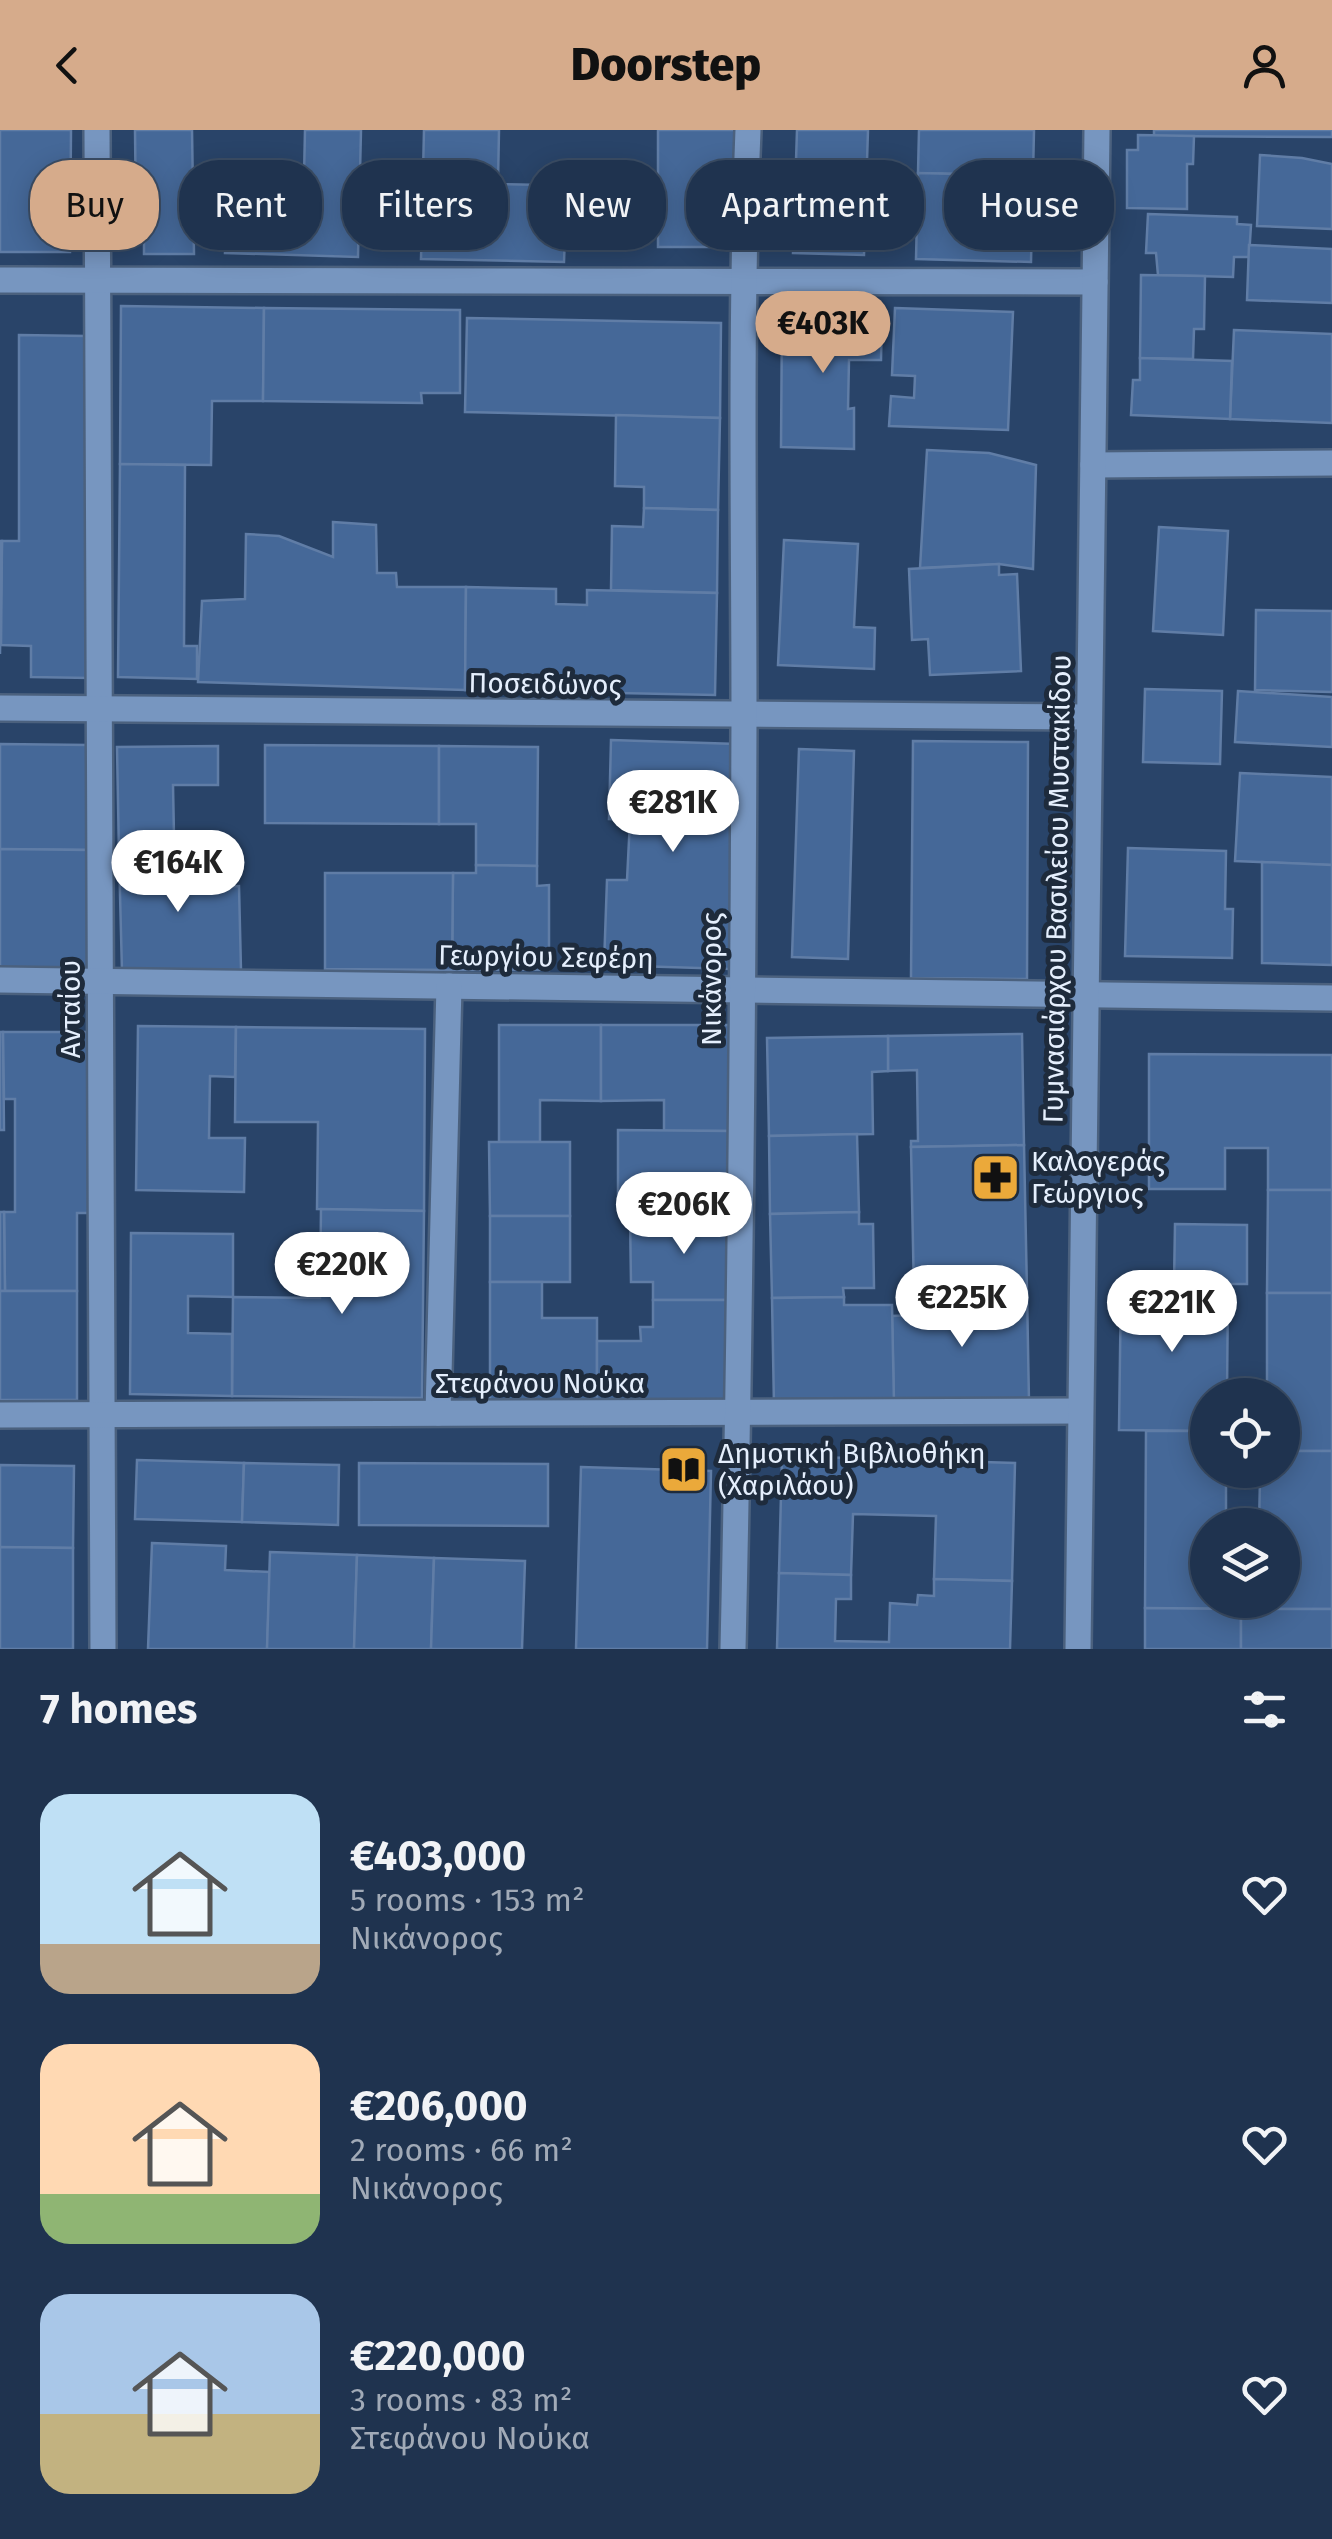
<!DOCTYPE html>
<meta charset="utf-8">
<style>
:root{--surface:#1f334f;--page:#273b56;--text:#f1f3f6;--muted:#a1aab7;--line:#3c4e66;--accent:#d6ab8b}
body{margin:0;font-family:"Fira Sans",sans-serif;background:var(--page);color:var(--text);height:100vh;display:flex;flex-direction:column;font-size:38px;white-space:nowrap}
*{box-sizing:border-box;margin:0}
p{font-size:32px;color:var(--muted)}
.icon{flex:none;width:55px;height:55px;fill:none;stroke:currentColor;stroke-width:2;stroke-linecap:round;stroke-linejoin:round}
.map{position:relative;height:1519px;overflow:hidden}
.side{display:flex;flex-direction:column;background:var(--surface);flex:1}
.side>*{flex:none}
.top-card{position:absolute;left:30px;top:30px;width:1272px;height:90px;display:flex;gap:20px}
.controls{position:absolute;left:1190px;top:1248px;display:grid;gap:20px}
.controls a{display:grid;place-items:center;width:110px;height:110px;border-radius:50%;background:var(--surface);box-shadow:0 5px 25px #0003,0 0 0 2px var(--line);font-size:50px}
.price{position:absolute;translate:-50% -85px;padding:0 22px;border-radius:35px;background:#fff;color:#222;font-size:32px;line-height:65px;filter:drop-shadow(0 2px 5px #0008)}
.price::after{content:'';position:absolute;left:50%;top:60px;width:30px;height:22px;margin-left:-15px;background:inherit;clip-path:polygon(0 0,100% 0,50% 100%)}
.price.current{background:var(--accent);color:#111}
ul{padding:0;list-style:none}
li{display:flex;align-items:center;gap:30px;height:250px;padding:0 40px}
li span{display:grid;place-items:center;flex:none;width:280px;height:200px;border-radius:30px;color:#555}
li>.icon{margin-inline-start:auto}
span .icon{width:120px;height:120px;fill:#fffc;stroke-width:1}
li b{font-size:42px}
h2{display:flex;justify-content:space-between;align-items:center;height:120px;padding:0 40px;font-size:42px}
.tag{padding:0 35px;border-radius:40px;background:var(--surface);box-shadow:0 5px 25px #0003,0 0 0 2px var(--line);font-size:35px;line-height:90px}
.tag.current{background:var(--accent);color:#111}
header{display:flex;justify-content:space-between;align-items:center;height:130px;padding:0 40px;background:var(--accent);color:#111;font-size:45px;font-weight:800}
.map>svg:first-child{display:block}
.building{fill:#456898;stroke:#607da6;stroke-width:2.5}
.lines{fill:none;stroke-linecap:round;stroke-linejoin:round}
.minor-casing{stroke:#4b617e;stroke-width:30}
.tertiary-casing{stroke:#4b617e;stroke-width:30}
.minor{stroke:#7796c0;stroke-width:25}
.tertiary{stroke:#7796c0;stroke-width:25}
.labels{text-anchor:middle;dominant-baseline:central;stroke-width:10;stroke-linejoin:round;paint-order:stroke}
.street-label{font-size:28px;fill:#e5effd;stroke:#1e2b3c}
.poi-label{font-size:28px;fill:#e5effd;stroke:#1e2b3c;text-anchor:start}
</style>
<header><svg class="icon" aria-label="back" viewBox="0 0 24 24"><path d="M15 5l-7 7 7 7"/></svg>Doorstep<svg class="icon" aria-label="person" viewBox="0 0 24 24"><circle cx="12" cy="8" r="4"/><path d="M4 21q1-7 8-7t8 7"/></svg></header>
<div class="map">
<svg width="1332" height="1519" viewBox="0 0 1332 1519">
<rect width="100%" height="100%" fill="#294469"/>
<!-- building -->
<g class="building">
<path d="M 0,0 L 71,0 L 70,122 L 0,122 Z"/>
<path d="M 135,0 L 192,0 L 194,124 L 144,124 L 144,92 L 136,92 Z"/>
<path d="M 305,0 L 361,0 L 358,127 L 225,123 L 226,63 L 292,65 L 293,45 L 304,46 Z"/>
<path d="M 424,0 L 499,0 L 498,54 L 591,56 L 590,77 L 566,76 L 564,132 L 421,129 Z"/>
<rect x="658" y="0" width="78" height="117"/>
<path d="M 797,0 L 868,0 L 864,125 L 793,123 Z"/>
<path d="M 919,0 L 1034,0 L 1033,46 L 918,43 Z"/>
<path d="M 1154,0 L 1332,0 L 1332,7 L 1154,6 Z"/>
<path d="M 1138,5 L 1194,6 L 1193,34 L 1187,34 L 1187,79 L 1127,78 L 1127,20 L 1138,20 Z"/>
<path d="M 1260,25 L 1302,28 L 1332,34 L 1332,99 L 1257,96 Z"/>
<path d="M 918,43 L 1033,46 L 1031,132 L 916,129 Z"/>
<path d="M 1148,84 L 1237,87 L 1237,94 L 1251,95 L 1249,127 L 1234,127 L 1233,147 L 1158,145 L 1156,123 L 1146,123 Z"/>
<path d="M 1249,115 L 1332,119 L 1332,173 L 1247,170 Z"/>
<path d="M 1141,145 L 1205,146 L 1204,199 L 1194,199 L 1193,229 L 1140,228 Z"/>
<path d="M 121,176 L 264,178 L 263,271 L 212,271 L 211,335 L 120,334 Z"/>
<path d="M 264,178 L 460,180 L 460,263 L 421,263 L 422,273 L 263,271 Z"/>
<path d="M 895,178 L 1013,182 L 1008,300 L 889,296 L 891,266 L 914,268 L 915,246 L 892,245 Z"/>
<path d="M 782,184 L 882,185 L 881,230 L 849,230 L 848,279 L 854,278 L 854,319 L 781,317 Z"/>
<path d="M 467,188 L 721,193 L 720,288 L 465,282 Z"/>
<path d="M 1234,200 L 1332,204 L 1332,293 L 1230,289 Z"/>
<path d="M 19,205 L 87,206 L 90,548 L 31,547 L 31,516 L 1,515 L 2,411 L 19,411 Z"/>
<path d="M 1140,228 L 1232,231 L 1230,289 L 1131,285 L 1133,250 L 1140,250 Z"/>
<path d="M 616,285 L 720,288 L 718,380 L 644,378 L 644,357 L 615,356 Z"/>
<path d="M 927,320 L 989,323 L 1036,335 L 1033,439 L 999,434 L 920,438 Z"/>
<path d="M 120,334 L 185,335 L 184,516 L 197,516 L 197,549 L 118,547 Z"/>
<path d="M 644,378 L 718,380 L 717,463 L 611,460 L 612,396 L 643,397 Z"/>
<path d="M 333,392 L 376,395 L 377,443 L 396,443 L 397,457 L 466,457 L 465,560 L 198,552 L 202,471 L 245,469 L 246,404 L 279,406 L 333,427 Z"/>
<path d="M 1159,397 L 1228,401 L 1223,505 L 1153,501 Z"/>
<path d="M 784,410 L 858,414 L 854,497 L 875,498 L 874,539 L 778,535 Z"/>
<path d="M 0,411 L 2,411 L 0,524 Z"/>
<path d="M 999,434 L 999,445 L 1017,444 L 1021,541 L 930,545 L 928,509 L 912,510 L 909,439 Z"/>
<path d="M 466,457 L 556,459 L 556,474 L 587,475 L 587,460 L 717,463 L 715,565 L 465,560 Z"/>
<path d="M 1256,480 L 1332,481 L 1332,562 L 1255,560 Z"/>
<path d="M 1145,559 L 1222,561 L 1220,634 L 1143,632 Z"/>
<path d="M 1238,561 L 1332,567 L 1332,617 L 1235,612 Z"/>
<path d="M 611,610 L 737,614 L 730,839 L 604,835 L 607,750 L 627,750 L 630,690 L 609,689 Z"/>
<path d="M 913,611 L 1028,612 L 1027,849 L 911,848 Z"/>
<path d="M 0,614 L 89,615 L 89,720 L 0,719 Z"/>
<path d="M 265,615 L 439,616 L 439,694 L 265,693 Z"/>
<path d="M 218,616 L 218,655 L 173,655 L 174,706 L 218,705 L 219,724 L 119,725 L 117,617 Z"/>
<path d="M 439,616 L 538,617 L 537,736 L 476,735 L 476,694 L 439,694 Z"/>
<path d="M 799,619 L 854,621 L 848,829 L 792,827 Z"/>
<path d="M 1240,643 L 1332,647 L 1332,735 L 1235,731 Z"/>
<path d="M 1128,718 L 1226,721 L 1225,779 L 1233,779 L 1232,828 L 1125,826 Z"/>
<path d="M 0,719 L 89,720 L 88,844 L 0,844 Z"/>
<path d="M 219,724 L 220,757 L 239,756 L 241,840 L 122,842 L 119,725 Z"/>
<path d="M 1262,732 L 1332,735 L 1332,835 L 1262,833 Z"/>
<path d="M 476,735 L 537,736 L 537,756 L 549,755 L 549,840 L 452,840 L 453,743 L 476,743 Z"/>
<path d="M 325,743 L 453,743 L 452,840 L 325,839 Z"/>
<path d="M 499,895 L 601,895 L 601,971 L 540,970 L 540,1012 L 499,1012 Z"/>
<path d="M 601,895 L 729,895 L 729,1001 L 664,1001 L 664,970 L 601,971 Z"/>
<path d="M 138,896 L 236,897 L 235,947 L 210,946 L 209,1008 L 245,1008 L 244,1062 L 136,1060 Z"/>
<path d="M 236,897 L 425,899 L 424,1081 L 317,1079 L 318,992 L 235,992 Z"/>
<path d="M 0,902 L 3,902 L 4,1000 L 0,1000 Z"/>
<path d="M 3,902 L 91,902 L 92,1083 L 77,1083 L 77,1161 L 5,1161 L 4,1082 L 15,1082 L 15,969 L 4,969 Z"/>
<path d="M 1022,904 L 1024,1015 L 911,1017 L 911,1011 L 918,1011 L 917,940 L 888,941 L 888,906 Z"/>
<path d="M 888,906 L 888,941 L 872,942 L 873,1004 L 769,1006 L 767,908 Z"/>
<path d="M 1149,924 L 1332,925 L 1332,1060 L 1268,1060 L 1268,1018 L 1225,1018 L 1225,1059 L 1149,1059 Z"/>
<path d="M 618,1000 L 729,1001 L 729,1087 L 630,1087 L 630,1070 L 618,1071 Z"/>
<path d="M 857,1004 L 859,1082 L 770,1084 L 769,1006 Z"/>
<path d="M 489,1012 L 570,1012 L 570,1086 L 490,1086 Z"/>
<path d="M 1024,1015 L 1027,1162 L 914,1164 L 911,1017 Z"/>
<path d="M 1268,1060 L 1332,1060 L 1332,1163 L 1267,1163 Z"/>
<path d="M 321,1079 L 424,1081 L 422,1268 L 232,1266 L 233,1167 L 320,1168 Z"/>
<path d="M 0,1082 L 4,1082 L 5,1161 L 0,1161 Z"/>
<path d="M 859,1082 L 859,1094 L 873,1094 L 874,1158 L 843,1158 L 844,1167 L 772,1168 L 770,1084 Z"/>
<rect x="490" y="1086" width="80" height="66"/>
<path d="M 630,1087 L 729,1087 L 737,1170 L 653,1170 L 653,1152 L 631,1152 Z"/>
<path d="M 1175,1094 L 1247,1095 L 1247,1154 L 1174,1154 Z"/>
<path d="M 131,1103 L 233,1104 L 233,1167 L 188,1166 L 188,1203 L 232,1204 L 232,1266 L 130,1264 Z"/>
<path d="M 490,1152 L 542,1152 L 542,1188 L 597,1188 L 597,1270 L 490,1270 Z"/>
<path d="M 1121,1153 L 1228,1154 L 1227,1265 L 1208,1265 L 1208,1301 L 1119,1300 Z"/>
<rect x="0" y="1161" width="77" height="109"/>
<path d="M 1027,1162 L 1029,1272 L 894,1274 L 892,1186 L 915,1185 L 914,1164 Z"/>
<path d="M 1267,1163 L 1332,1163 L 1332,1321 L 1282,1321 L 1282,1265 L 1267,1265 Z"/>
<path d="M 844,1167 L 844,1175 L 892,1175 L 894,1274 L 774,1276 L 772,1168 Z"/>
<path d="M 653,1170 L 727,1170 L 728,1270 L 597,1270 L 597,1211 L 641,1211 L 640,1197 L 653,1197 Z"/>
<path d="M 1146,1301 L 1208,1301 L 1208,1340 L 1226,1340 L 1226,1395 L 1208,1395 L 1208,1470 L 1241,1470 L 1241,1479 L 1145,1478 Z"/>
<path d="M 1282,1321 L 1332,1321 L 1332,1479 L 1241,1479 L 1241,1470 L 1282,1470 L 1282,1395 L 1259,1395 L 1260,1349 L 1249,1348 L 1249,1340 L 1282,1340 Z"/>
<path d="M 782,1326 L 1015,1333 L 1012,1451 L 934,1449 L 936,1386 L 853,1384 L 851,1445 L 779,1443 Z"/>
<path d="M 137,1330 L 244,1333 L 242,1392 L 135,1389 Z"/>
<path d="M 244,1333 L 339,1335 L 338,1395 L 242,1392 Z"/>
<path d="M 359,1333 L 548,1334 L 548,1396 L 359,1395 Z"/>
<path d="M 0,1335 L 74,1336 L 73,1418 L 0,1417 Z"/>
<path d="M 581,1337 L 711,1341 L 707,1519 L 576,1519 Z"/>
<path d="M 152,1413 L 226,1416 L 225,1440 L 270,1442 L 267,1519 L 148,1519 Z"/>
<path d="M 0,1417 L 73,1418 L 73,1519 L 0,1519 Z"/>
<path d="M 270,1422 L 357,1425 L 354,1519 L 267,1519 Z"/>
<path d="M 357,1425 L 434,1428 L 431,1519 L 354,1519 Z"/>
<path d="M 434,1428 L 525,1431 L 522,1519 L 431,1519 Z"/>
<path d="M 779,1443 L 851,1445 L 851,1469 L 836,1469 L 835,1511 L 889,1512 L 890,1473 L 917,1475 L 918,1465 L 934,1466 L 934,1449 L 1012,1451 L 1010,1519 L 777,1519 Z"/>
<path d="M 1145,1478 L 1241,1479 L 1241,1519 L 1145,1519 Z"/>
<rect x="1241" y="1479" width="91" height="40"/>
</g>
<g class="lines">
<defs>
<g id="minor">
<path d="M 97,0 L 103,1519"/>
<path d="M 0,150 L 1095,152"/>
<path d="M 1093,335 L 1332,333"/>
<path d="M 0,578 L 1089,587"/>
<path d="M 0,850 L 1332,868"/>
<path d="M 438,1283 L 449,856"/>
<path d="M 0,1285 L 1080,1281"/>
<path d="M 733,1519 C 740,1209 743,898 744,588 C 744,392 740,196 748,0"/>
</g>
<path id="tertiary" d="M 1078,1519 L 1097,0"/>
</defs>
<!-- minor casing -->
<use href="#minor" class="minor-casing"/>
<!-- tertiary casing -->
<use href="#tertiary" class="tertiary-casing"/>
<!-- minor -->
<use href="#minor" class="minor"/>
<!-- tertiary -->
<use href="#tertiary" class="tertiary"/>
</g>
<!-- icons -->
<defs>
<symbol id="pharmacy-square" viewBox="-11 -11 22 22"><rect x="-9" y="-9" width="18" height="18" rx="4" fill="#eba93a" stroke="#1e2b3c"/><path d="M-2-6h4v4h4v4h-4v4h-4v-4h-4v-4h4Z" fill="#111"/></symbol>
<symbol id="library-square" viewBox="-11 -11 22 22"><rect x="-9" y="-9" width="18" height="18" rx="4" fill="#eba93a" stroke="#1e2b3c"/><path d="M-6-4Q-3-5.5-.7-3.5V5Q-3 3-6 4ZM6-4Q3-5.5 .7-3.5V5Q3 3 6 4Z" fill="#111"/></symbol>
</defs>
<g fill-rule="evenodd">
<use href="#pharmacy-square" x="968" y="1020" width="55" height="55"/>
<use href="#library-square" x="656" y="1312" width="55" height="55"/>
</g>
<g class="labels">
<!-- street labels -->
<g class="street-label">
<text transform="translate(545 554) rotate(1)">Ποσειδώνος</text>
<text transform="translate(1057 759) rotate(-89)">Γυμνασιάρχου Βασιλείου Μυστακίδου</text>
<text transform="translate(546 827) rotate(1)">Γεωργίου Σεφέρη</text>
<text transform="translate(711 849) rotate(-90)">Νικάνορος</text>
<text transform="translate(70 879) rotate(-90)">Ανταίου</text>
<text x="540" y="1253">Στεφάνου Νούκα</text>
</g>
<!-- poi labels -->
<g class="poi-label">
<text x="1031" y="1031">Καλογεράς<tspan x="1031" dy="32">Γεώργιος</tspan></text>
<text x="718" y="1323">Δημοτική Βιβλιοθήκη<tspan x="718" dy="32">(Χαριλάου)</tspan></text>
</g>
</g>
</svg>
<div class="controls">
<a><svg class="icon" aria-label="locate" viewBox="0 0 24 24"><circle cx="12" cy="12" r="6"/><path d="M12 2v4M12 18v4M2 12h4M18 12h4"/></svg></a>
<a><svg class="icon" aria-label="layers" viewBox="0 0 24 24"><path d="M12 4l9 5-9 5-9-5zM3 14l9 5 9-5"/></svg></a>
</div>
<b class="price current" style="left:823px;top:246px">€403K</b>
<b class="price" style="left:673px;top:725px">€281K</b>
<b class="price" style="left:178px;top:785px">€164K</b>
<b class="price" style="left:684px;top:1127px">€206K</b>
<b class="price" style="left:342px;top:1187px">€220K</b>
<b class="price" style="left:962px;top:1220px">€225K</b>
<b class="price" style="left:1172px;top:1225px">€221K</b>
<div class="top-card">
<a class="tag current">Buy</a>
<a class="tag">Rent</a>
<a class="tag">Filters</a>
<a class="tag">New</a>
<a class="tag">Apartment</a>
<a class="tag">House</a>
</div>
</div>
<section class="side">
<h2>7 homes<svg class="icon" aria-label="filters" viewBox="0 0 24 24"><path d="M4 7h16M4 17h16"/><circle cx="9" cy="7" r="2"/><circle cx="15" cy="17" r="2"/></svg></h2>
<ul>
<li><span style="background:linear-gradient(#bfe0f5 75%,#b9a48a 0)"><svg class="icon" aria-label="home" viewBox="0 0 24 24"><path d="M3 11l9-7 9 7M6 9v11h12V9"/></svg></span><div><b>€403,000</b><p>5 rooms · 153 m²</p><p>Νικάνορος</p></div><svg class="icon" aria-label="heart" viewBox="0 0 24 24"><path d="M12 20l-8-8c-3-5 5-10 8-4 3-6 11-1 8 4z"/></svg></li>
<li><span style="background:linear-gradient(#ffd9b3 75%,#8fb573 0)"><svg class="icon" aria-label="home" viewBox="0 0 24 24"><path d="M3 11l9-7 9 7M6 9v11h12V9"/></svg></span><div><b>€206,000</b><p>2 rooms · 66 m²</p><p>Νικάνορος</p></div><svg class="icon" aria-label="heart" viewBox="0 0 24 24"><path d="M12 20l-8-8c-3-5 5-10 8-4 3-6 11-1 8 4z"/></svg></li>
<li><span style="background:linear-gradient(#a9c7e8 60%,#c2b280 0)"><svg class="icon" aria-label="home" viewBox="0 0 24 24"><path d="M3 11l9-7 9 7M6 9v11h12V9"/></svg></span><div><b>€220,000</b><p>3 rooms · 83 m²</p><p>Στεφάνου Νούκα</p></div><svg class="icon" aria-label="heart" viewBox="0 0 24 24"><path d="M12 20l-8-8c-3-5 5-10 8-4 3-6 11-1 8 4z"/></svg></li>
</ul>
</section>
